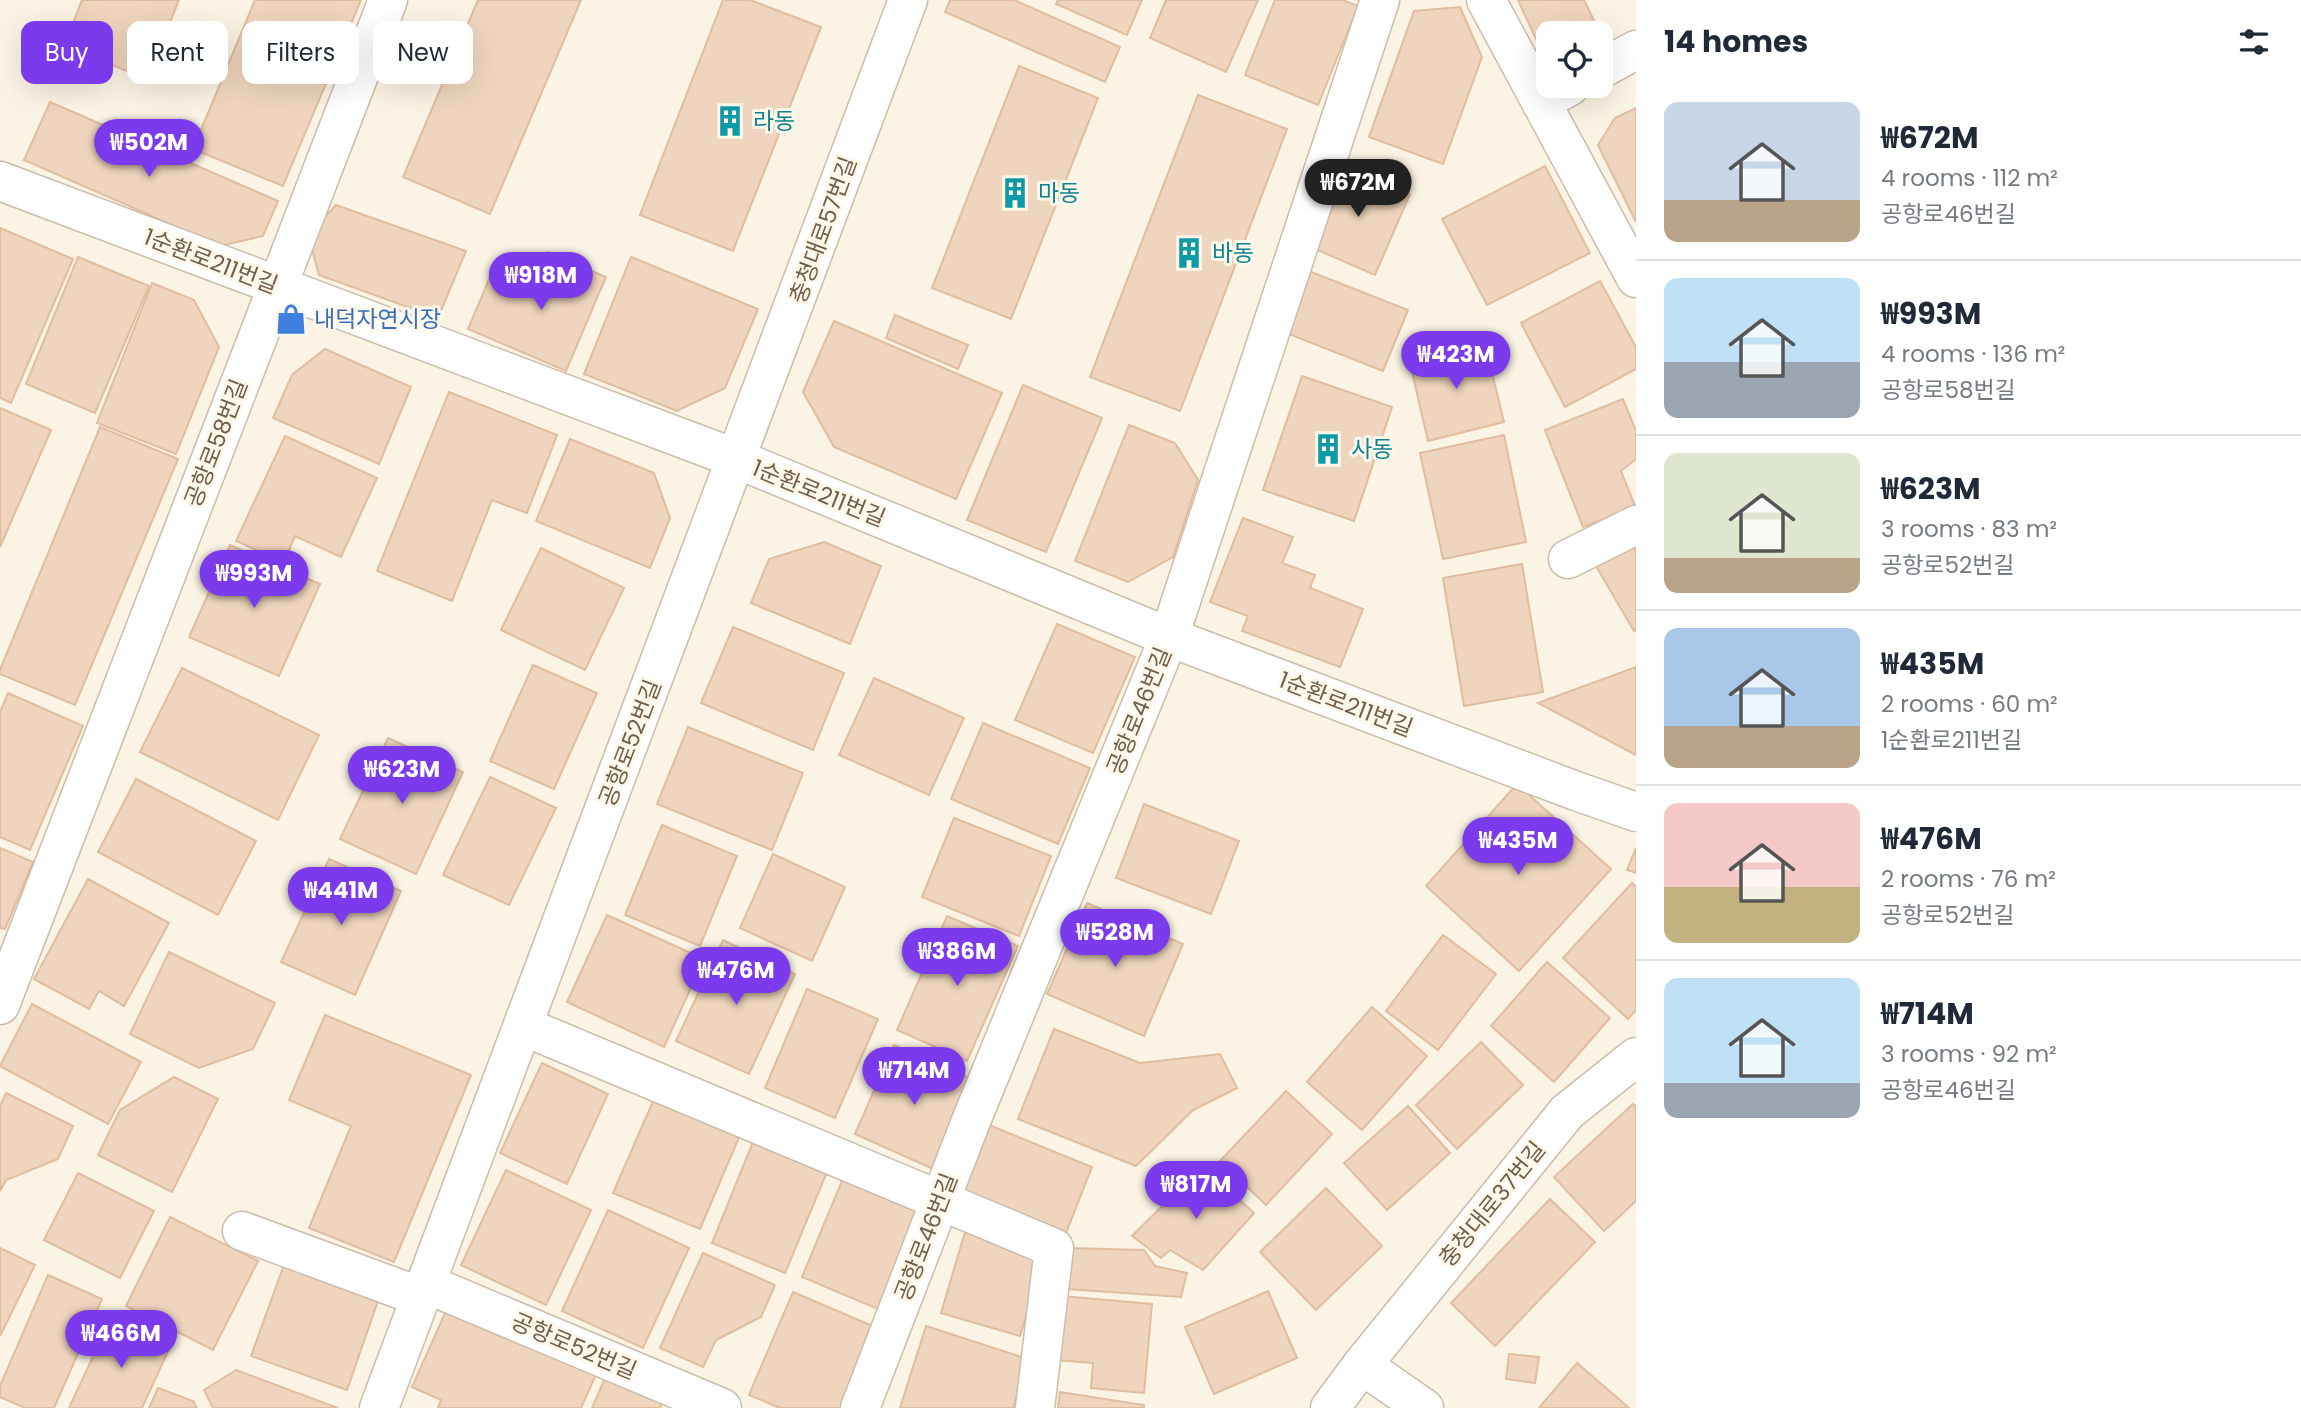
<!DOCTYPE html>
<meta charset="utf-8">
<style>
:root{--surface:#fff;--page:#f2f2f3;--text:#1f2937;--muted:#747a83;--line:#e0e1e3;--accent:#7c3aed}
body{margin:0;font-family:Poppins,"Noto Sans KR",sans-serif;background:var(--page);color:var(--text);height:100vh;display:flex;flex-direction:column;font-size:26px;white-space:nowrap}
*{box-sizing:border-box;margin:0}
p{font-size:23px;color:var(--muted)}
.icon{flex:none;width:38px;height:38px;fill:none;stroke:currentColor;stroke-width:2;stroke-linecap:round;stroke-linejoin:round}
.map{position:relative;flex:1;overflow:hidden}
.panel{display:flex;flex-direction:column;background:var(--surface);width:665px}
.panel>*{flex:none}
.guide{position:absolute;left:21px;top:21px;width:665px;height:63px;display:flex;gap:14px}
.fabs{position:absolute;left:1536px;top:21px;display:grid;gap:14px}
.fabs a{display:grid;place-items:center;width:77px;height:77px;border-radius:14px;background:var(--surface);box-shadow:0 7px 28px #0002;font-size:35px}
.price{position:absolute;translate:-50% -60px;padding:0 16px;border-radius:24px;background:var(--accent);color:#fff;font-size:23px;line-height:46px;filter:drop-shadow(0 2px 4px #0008)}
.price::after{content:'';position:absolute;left:50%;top:42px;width:21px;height:16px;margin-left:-10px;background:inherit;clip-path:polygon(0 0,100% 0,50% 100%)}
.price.on{background:#222;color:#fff}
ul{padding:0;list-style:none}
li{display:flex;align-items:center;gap:21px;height:175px;padding:0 28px}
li+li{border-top:2px solid var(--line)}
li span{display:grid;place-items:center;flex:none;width:196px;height:140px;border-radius:14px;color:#555}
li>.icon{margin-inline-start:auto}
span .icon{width:84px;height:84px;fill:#fffc;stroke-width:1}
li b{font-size:30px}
h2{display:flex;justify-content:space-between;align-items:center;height:84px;padding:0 28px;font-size:30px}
.chip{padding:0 24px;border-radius:14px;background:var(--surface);box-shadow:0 7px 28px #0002;font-size:24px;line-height:63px}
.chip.on{background:var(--accent);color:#fff}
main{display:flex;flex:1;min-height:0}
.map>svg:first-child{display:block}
.building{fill:#efd5bd;stroke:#e0bd9f;stroke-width:2}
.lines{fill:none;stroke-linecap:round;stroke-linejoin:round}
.minor-casing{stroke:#ccbcab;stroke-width:41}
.minor{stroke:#fff;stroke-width:38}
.labels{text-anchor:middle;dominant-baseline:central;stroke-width:6;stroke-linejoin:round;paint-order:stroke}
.culture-label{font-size:23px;fill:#0d838f;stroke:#fef8ea;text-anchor:start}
.street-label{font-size:23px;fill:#725c4b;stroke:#fef8ea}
.shop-label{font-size:23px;fill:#366cbe;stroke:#fef8ea;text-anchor:start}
</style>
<main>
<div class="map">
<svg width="1636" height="1408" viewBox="0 0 1636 1408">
<rect width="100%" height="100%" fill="#fbf4e4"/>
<!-- building -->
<g class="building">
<path d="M 82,0 L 179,0 L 147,79 L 64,46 Z"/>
<path d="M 255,0 L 361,0 L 283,186 L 193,149 Z"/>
<path d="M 478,0 L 581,0 L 490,214 L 403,177 Z"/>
<path d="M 723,0 L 750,0 L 821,27 L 733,251 L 640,215 Z"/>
<path d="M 950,0 L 1014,0 L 1120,47 L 1105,82 L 945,12 Z"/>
<path d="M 1058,0 L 1142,0 L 1127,35 L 1056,4 Z"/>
<path d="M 1166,0 L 1258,0 L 1226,72 L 1150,38 Z"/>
<path d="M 1275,0 L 1343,0 L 1358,6 L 1318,105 L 1245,75 Z"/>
<path d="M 1518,0 L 1584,0 L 1600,33 L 1549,33 L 1549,44 L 1536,39 Z"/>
<path d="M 1460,7 L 1482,57 L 1443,164 L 1369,137 L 1414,11 Z"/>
<path d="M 1019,66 L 1098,98 L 1011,319 L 932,288 Z"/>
<path d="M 1198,95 L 1287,129 L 1180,411 L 1090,377 Z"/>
<path d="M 50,102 L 278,201 L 263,236 L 220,246 L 24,160 Z"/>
<path d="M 1636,108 L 1636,222 L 1598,145 L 1615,118 Z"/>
<path d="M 1341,164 L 1410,194 L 1375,275 L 1306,245 Z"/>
<path d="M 1545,166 L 1590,253 L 1487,305 L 1442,219 Z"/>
<path d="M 336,205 L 466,251 L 438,318 L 319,275 L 308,235 Z"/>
<path d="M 0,228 L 73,259 L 11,403 L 0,398 Z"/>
<path d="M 548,252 L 606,277 L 566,371 L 468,329 L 490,277 L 530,294 Z"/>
<path d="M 78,257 L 149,286 L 95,413 L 26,384 Z"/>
<path d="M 631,257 L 758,309 L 725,388 L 677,411 L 584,374 Z"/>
<path d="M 1306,270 L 1408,310 L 1383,371 L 1281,331 Z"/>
<path d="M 1600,281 L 1636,347 L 1636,369 L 1565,407 L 1521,323 Z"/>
<path d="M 152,283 L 194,300 L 219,347 L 176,454 L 97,423 Z"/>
<path d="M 895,315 L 968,345 L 958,369 L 886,338 Z"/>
<path d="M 834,321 L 1002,393 L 956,499 L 834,447 L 803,392 Z"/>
<path d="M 1484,340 L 1504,422 L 1428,441 L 1409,359 Z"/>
<path d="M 325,349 L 411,387 L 379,464 L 273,418 L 292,375 Z"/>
<path d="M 1302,376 L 1392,407 L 1354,521 L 1263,490 Z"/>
<path d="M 1023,385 L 1102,418 L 1046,552 L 967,520 Z"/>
<path d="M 449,392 L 557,435 L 527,513 L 492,500 L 452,601 L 377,571 Z"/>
<path d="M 1623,399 L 1636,431 L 1636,459 L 1621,471 L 1635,506 L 1583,527 L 1545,430 Z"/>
<path d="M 0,408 L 51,430 L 0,547 Z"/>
<path d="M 1129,425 L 1175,443 L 1198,480 L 1173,557 L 1128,582 L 1075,561 Z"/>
<path d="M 100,427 L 178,459 L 75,705 L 0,674 L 0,670 Z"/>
<path d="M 1504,435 L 1526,542 L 1443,559 L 1420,453 Z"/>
<path d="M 285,436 L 377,478 L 341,557 L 295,536 L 284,562 L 236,541 Z"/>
<path d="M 570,439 L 654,473 L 670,518 L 650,568 L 536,521 Z"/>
<path d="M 1243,518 L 1293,537 L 1282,563 L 1315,575 L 1310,588 L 1363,609 L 1340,667 L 1242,631 L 1248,616 L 1210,602 Z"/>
<path d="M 824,542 L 881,566 L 850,644 L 751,603 L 769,559 Z"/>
<path d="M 1636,542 L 1636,630 L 1634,631 L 1596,566 Z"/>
<path d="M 230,545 L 320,584 L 279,676 L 189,637 Z"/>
<path d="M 541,548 L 624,588 L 585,670 L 501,630 Z"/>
<path d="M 1522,564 L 1543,692 L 1464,706 L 1443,578 Z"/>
<path d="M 1057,624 L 1135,657 L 1093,753 L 1015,720 Z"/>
<path d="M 733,627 L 844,673 L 813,750 L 701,703 Z"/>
<path d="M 533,665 L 597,693 L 554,789 L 490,761 Z"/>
<path d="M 1636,667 L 1636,755 L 1538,703 Z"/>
<path d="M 182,668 L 319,735 L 278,820 L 140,752 Z"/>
<path d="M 874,678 L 964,718 L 929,795 L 839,755 Z"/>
<path d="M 8,693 L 83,726 L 30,850 L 0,837 L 0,712 Z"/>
<path d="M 983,723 L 1090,768 L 1058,844 L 951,799 Z"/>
<path d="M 688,727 L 803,773 L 772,850 L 657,804 Z"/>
<path d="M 388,738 L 463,772 L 416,874 L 340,839 Z"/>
<path d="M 490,777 L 556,808 L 509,905 L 443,875 Z"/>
<path d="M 136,779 L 256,841 L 218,915 L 98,852 Z"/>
<path d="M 1517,784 L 1611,869 L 1519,971 L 1426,886 Z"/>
<path d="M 1144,804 L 1239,841 L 1211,914 L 1116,878 Z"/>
<path d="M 954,818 L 1051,856 L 1019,936 L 922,897 Z"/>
<path d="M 662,825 L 737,856 L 700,946 L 625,915 Z"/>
<path d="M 0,848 L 33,862 L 5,929 L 0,928 Z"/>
<path d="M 1636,848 L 1636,873 L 1627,870 Z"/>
<path d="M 773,854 L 845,887 L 812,961 L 740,928 Z"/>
<path d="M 329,859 L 401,891 L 355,995 L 281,962 Z"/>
<path d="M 88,879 L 169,923 L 124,1006 L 99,991 L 89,1009 L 34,979 Z"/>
<path d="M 1632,883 L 1636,887 L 1636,1010 L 1628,1019 L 1563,958 Z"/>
<path d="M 1087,903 L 1183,944 L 1144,1036 L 1047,994 Z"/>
<path d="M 607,915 L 704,959 L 664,1047 L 567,1002 Z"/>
<path d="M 947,916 L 1018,946 L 967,1061 L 897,1030 Z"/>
<path d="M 1443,935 L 1496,974 L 1438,1050 L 1386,1011 Z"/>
<path d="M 723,940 L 795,974 L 749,1074 L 676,1041 Z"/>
<path d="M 169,952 L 275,1003 L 253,1049 L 199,1068 L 130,1034 Z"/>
<path d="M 1547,962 L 1610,1018 L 1554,1082 L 1491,1026 Z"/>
<path d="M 807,989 L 878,1019 L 835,1118 L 765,1088 Z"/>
<path d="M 32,1004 L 141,1062 L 108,1124 L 0,1066 Z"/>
<path d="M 1372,1007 L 1427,1056 L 1362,1130 L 1307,1082 Z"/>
<path d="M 325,1015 L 471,1075 L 394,1262 L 309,1228 L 351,1126 L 289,1100 Z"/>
<path d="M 1054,1029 L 1140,1063 L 1220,1054 L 1237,1088 L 1193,1110 L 1136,1166 L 1018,1119 Z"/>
<path d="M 1481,1042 L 1523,1085 L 1457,1149 L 1416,1105 Z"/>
<path d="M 894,1045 L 973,1080 L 933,1169 L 855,1134 Z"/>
<path d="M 542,1063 L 608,1094 L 567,1184 L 500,1153 Z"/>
<path d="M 174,1077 L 218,1099 L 172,1192 L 98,1155 L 120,1110 Z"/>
<path d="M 1286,1091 L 1332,1134 L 1266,1205 L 1220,1161 Z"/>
<path d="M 6,1093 L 73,1126 L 58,1159 L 6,1180 L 0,1191 L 0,1106 Z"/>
<path d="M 654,1099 L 740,1135 L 700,1229 L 613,1193 Z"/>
<path d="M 1633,1104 L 1636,1107 L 1636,1201 L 1604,1231 L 1554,1177 Z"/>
<path d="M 1408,1106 L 1450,1153 L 1387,1210 L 1344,1163 Z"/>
<path d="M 979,1121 L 1092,1167 L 1064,1238 L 950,1193 Z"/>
<path d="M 753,1142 L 827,1172 L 785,1273 L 712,1243 Z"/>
<path d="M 1203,1166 L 1254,1213 L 1203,1270 L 1170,1250 L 1161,1258 L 1132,1236 Z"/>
<path d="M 506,1170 L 591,1210 L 546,1305 L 461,1265 Z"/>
<path d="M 78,1173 L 154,1211 L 120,1278 L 44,1240 Z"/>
<path d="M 844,1176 L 927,1211 L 885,1312 L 802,1277 Z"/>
<path d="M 1326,1188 L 1382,1246 L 1316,1310 L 1260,1252 Z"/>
<path d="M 1550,1199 L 1595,1242 L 1495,1346 L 1451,1303 Z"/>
<path d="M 608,1210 L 689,1248 L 643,1348 L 562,1311 Z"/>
<path d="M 170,1217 L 258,1261 L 213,1350 L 126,1306 Z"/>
<path d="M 965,1232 L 1044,1255 L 1020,1336 L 941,1313 Z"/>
<path d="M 0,1248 L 35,1265 L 0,1336 Z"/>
<path d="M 1068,1248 L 1144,1250 L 1155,1266 L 1187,1273 L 1181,1297 L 1067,1289 Z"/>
<path d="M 703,1253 L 775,1285 L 761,1317 L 716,1340 L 703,1367 L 660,1348 Z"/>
<path d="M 285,1262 L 380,1295 L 347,1390 L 251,1356 Z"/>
<path d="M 48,1275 L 102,1299 L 54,1408 L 25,1408 L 0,1397 L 0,1386 Z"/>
<path d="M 1268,1291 L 1297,1358 L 1214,1394 L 1185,1327 Z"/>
<path d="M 793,1292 L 875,1327 L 840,1408 L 780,1408 L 749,1395 Z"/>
<path d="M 1061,1296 L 1152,1304 L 1144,1393 L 1091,1388 L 1093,1363 L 1054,1360 Z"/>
<path d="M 450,1302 L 599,1368 L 581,1408 L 438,1408 L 441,1400 L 412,1387 Z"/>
<path d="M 110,1320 L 170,1347 L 142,1408 L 69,1408 Z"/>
<path d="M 926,1326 L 1028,1359 L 1013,1408 L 900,1408 Z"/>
<path d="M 1509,1354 L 1539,1357 L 1535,1383 L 1506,1379 Z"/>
<path d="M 1577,1363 L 1629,1408 L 1539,1408 Z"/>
<path d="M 236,1370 L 338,1408 L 213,1408 L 204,1390 Z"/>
<path d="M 605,1378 L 662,1403 L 660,1408 L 592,1408 Z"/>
<path d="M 158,1388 L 193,1401 L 197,1408 L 149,1408 Z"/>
<path d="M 1060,1392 L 1144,1405 L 1144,1408 L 1058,1408 Z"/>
</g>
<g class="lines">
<defs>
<g id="minor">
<path d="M 1486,0 L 1636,278"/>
<path d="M 1601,69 L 1636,50"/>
<path d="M 1541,102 L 1570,86"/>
<path d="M 0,181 L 737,459 L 1169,637 L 1576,791 L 1636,812"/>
<path d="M 1568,559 L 1636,525"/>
<path d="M 0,1005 L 388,0"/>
<path d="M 523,1026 L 1054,1248 L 1035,1408"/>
<path d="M 242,1231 L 421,1297"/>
<path d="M 427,1284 L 722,1408"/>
<path d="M 1362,1365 L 1424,1408"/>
<path d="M 379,1408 L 908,0"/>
<path d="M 860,1408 L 971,1121 L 1169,637 L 1380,0"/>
<path d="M 1330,1408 L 1362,1365 L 1567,1112 L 1636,1057"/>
</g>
</defs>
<!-- minor casing -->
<use href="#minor" class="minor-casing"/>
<!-- minor -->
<use href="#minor" class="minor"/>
</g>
<!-- icons -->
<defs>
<symbol id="building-bare" viewBox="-9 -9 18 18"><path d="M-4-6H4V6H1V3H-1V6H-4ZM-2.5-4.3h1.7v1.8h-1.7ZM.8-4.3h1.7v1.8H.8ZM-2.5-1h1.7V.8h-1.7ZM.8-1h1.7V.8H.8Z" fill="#0f9aa8" stroke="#fef8ea" stroke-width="2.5" paint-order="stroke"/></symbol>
<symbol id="shop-bare" viewBox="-9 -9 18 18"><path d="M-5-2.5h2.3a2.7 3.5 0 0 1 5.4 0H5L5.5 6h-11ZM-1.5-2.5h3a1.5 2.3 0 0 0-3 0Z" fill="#3f7fe0" stroke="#fef8ea" stroke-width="2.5" paint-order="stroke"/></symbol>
</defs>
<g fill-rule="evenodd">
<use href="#building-bare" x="708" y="99" width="44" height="44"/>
<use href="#building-bare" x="993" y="171" width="44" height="44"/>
<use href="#building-bare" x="1167" y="231" width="44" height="44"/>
<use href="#shop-bare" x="269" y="297" width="44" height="44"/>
<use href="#building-bare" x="1306" y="427" width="44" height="44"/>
</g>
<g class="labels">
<!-- culture labels -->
<g class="culture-label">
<text x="753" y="121">라동</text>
<text x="1038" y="193">마동</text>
<text x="1212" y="253">바동</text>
<text x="1351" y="449">사동</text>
</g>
<!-- street labels -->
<g class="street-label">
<text transform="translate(823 230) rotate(-70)">충청대로57번길</text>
<text transform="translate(211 261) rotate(21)">1순환로211번길</text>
<text transform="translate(216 443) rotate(-69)">공항로58번길</text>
<text transform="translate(819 493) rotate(22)">1순환로211번길</text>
<text transform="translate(1346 704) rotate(21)">1순환로211번길</text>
<text transform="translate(1139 711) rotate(-68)">공항로46번길</text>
<text transform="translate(630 743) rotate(-69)">공항로52번길</text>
<text transform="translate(1492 1204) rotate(-51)">충청대로37번길</text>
<text transform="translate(926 1237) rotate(-69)">공항로46번길</text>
<text transform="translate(574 1346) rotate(23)">공항로52번길</text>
</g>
<!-- shop labels -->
<g class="shop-label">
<text x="314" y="319">내덕자연시장</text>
</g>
</g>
</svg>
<div class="fabs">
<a><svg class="icon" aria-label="locate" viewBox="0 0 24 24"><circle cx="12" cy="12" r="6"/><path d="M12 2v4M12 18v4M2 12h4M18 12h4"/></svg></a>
</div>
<b class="price" style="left:149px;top:179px">₩502M</b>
<b class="price on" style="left:1358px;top:219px">₩672M</b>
<b class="price" style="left:541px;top:312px">₩918M</b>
<b class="price" style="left:1456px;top:391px">₩423M</b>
<b class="price" style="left:254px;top:610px">₩993M</b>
<b class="price" style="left:402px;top:806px">₩623M</b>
<b class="price" style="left:1518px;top:877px">₩435M</b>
<b class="price" style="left:341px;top:927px">₩441M</b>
<b class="price" style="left:1115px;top:969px">₩528M</b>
<b class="price" style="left:957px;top:988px">₩386M</b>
<b class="price" style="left:736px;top:1007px">₩476M</b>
<b class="price" style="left:914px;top:1107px">₩714M</b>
<b class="price" style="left:1196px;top:1221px">₩817M</b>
<b class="price" style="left:121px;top:1370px">₩466M</b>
<div class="guide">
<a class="chip on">Buy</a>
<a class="chip">Rent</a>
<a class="chip">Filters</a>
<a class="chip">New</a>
</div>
</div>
<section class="panel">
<h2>14 homes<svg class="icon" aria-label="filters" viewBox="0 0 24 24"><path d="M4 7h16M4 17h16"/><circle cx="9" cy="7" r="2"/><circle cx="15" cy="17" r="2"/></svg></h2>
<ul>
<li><span style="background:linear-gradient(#c9d6e8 70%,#b9a48a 0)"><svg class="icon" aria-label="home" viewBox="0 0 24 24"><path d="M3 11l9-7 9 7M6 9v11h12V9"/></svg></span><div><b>₩672M</b><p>4 rooms · 112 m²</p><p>공항로46번길</p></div></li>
<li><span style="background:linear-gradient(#bfe0f5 60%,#9aa5b1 0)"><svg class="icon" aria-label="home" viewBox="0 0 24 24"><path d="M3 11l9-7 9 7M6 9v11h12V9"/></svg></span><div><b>₩993M</b><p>4 rooms · 136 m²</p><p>공항로58번길</p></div></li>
<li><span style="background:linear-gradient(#dfe7d0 75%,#b9a48a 0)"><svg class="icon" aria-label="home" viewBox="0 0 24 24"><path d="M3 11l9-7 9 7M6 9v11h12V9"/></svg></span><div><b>₩623M</b><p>3 rooms · 83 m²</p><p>공항로52번길</p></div></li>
<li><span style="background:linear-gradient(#a9c7e8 70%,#b9a48a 0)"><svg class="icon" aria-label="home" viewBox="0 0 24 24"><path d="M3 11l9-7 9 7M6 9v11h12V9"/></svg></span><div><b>₩435M</b><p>2 rooms · 60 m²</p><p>1순환로211번길</p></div></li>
<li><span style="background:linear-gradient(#f6c9c9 60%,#c2b280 0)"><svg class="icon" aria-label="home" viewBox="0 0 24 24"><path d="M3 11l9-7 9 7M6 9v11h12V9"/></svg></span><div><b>₩476M</b><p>2 rooms · 76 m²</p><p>공항로52번길</p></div></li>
<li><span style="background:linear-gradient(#bfe0f5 75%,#9aa5b1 0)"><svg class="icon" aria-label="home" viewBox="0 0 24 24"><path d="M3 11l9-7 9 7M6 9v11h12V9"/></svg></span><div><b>₩714M</b><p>3 rooms · 92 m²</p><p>공항로46번길</p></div></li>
</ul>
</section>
</main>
